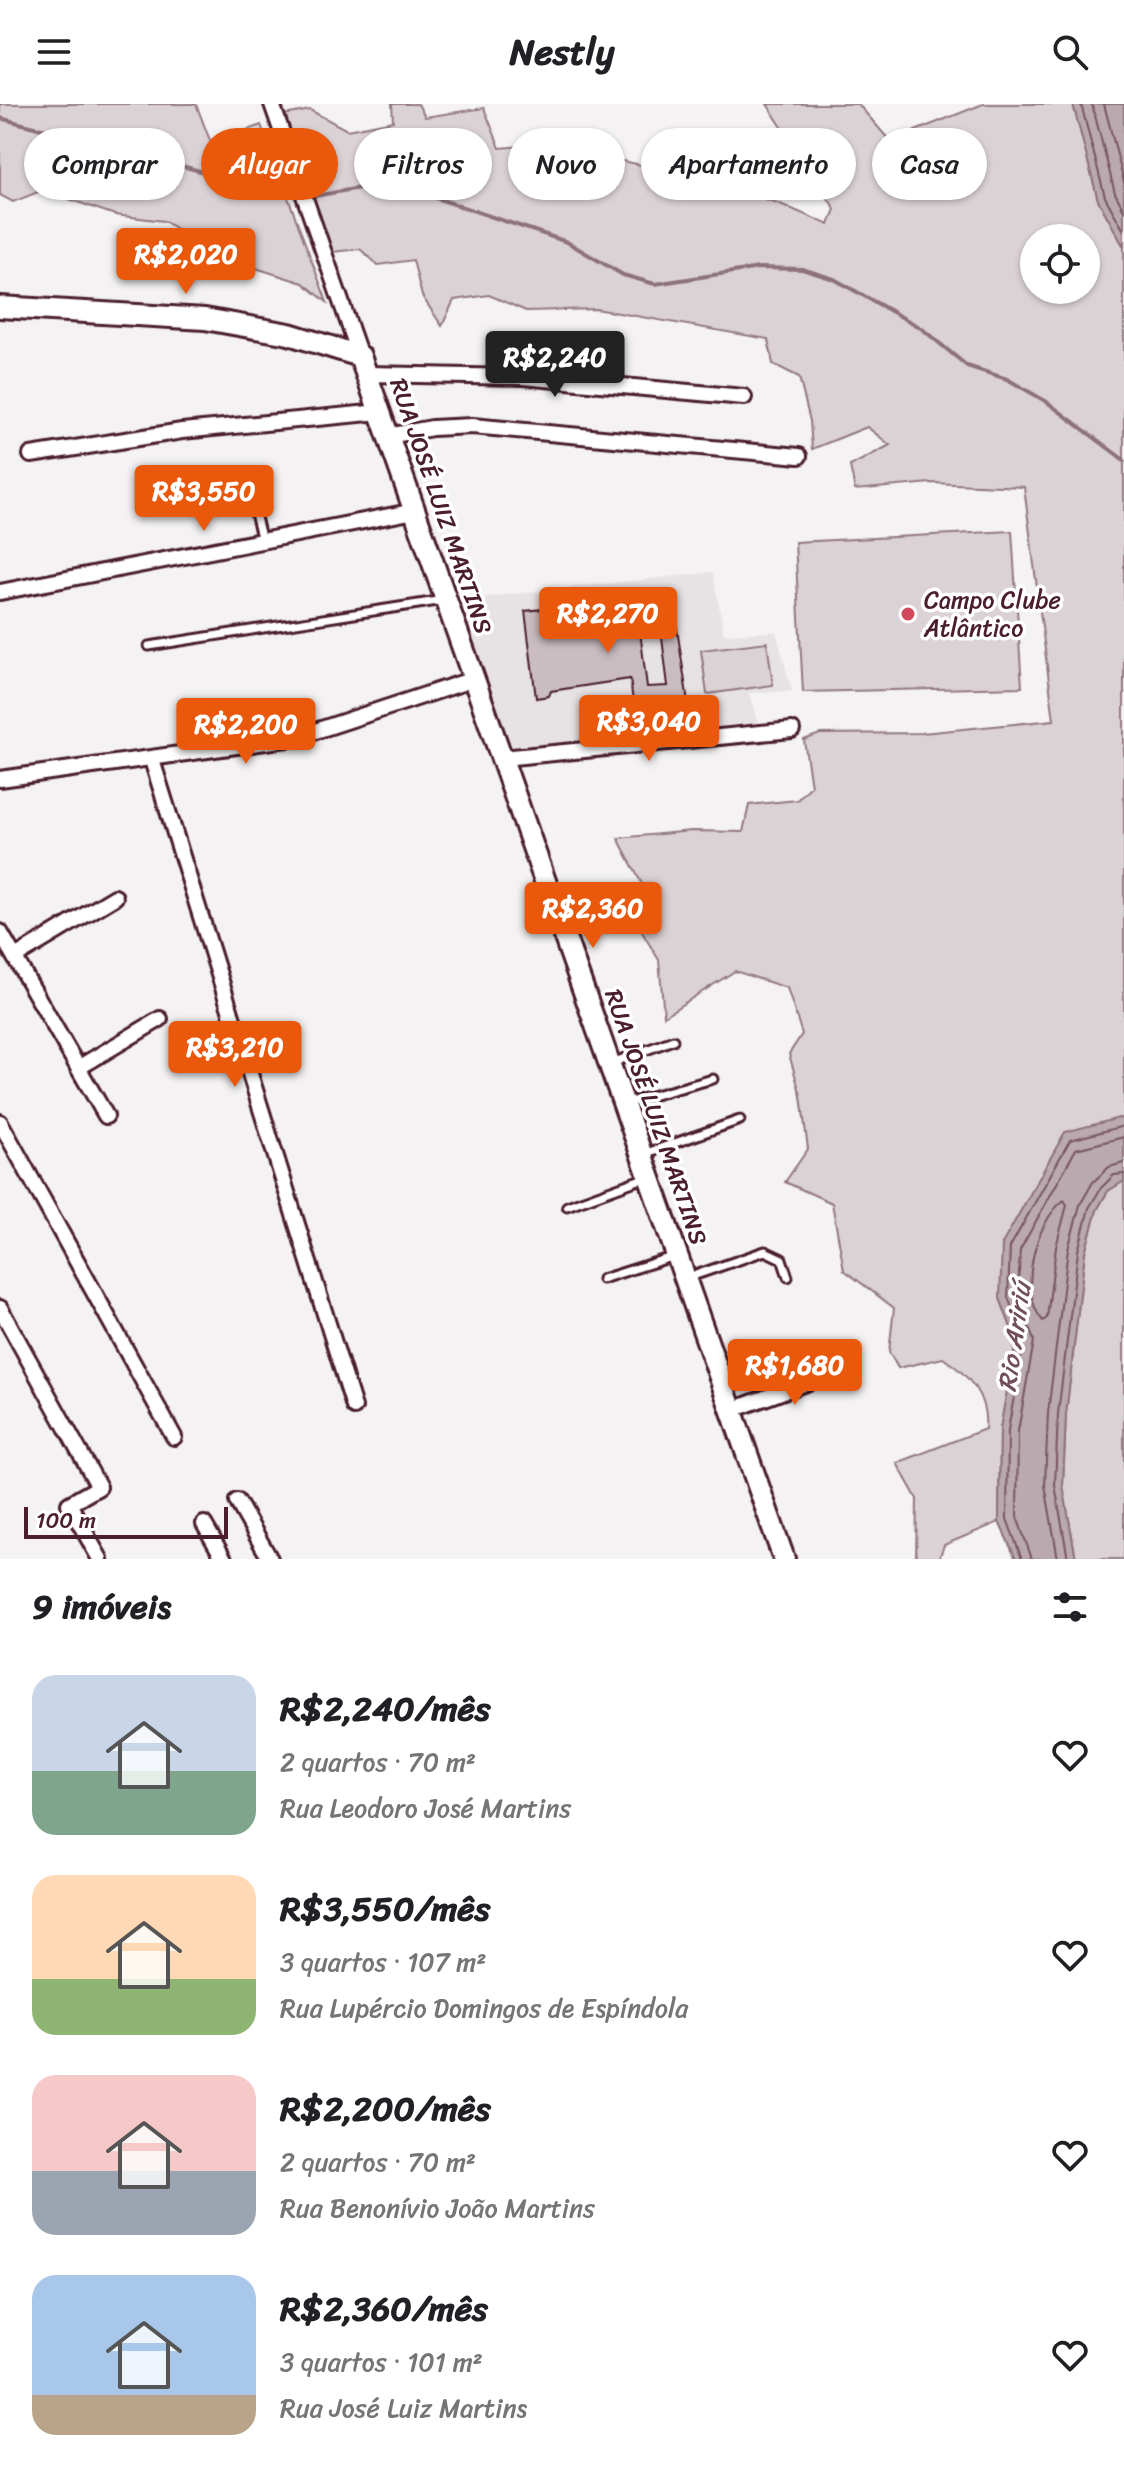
<!DOCTYPE html>
<html lang="pt">
<meta charset="utf-8">
<style>
:root{--surface:#fff;--page:#f2f2f2;--text:#202124;--muted:#757577;--accent:#ea580c}
body{margin:0;font-family:Sriracha,sans-serif;background:var(--page);color:var(--text);height:100vh;display:flex;flex-direction:column;font-size:30px;white-space:nowrap}
*{box-sizing:border-box;margin:0}
p{font-size:26px;color:var(--muted)}
.icon{flex:none;width:44px;height:44px;fill:none;stroke:currentColor;stroke-width:2;stroke-linecap:round;stroke-linejoin:round}
.map{position:relative;height:1455px;overflow:hidden}
.drawer{display:flex;flex-direction:column;background:var(--surface);flex:1}
.drawer>*{flex:none}
.guide{position:absolute;left:24px;top:24px;width:1076px;height:72px;display:flex;gap:16px}
.fabs{position:absolute;left:1020px;top:120px;display:grid;gap:16px}
.fabs a{display:grid;place-items:center;width:80px;height:80px;border-radius:50%;background:var(--surface);box-shadow:0 2px 6px #0004;font-size:40px}
.scale{position:absolute;left:24px;bottom:20px;width:204px;box-sizing:border-box;padding-left:8px;border:4px solid #4a1f2b;border-top:0;font-size:22px;line-height:28px;white-space:nowrap;color:#4a1f2b;-webkit-text-stroke:6px #fff;paint-order:stroke}
.price{position:absolute;translate:-50% -68px;padding:0 18px;border-radius:8px;background:var(--accent);color:#fff;font-size:26px;line-height:52px;filter:drop-shadow(0 2px 4px #0008)}
.price::after{content:'';position:absolute;left:50%;top:48px;width:24px;height:18px;margin-left:-12px;background:inherit;clip-path:polygon(0 0,100% 0,50% 100%)}
.price.active{background:#222;color:#fff}
ul{padding:0;list-style:none}
li{display:flex;align-items:center;gap:24px;height:200px;padding:0 32px}
li span{display:grid;place-items:center;flex:none;width:224px;height:160px;border-radius:24px;color:#555}
li>.icon{margin-inline-start:auto}
span .icon{width:96px;height:96px;fill:#fffc;stroke-width:1}
li b{font-size:34px}
h2{display:flex;justify-content:space-between;align-items:center;height:96px;padding:0 32px;font-size:34px}
.chip{padding:0 28px;border-radius:36px;background:var(--surface);box-shadow:0 2px 6px #0004;font-size:28px;line-height:72px}
.chip.active{background:var(--accent);color:#fff}
header{display:flex;justify-content:space-between;align-items:center;height:104px;padding:0 32px;background:var(--surface);font-size:36px;font-weight:800}
.map>svg:first-child{display:block}
.built{fill:#e7e2e3}
.green{fill:#dbd2d5;stroke:#927880;stroke-width:2;fill-rule:evenodd}
.water{fill:#baa9ae;stroke:#8d727a;stroke-width:2}
.lines{fill:none;stroke-linecap:round;stroke-linejoin:round}
.shore{stroke:#77565f;stroke-width:2}
.stream{stroke:#8d727a;stroke-width:4}
.building{fill:#cabdc1;stroke:#4a1f2b;stroke-width:2}
.service-casing{stroke:#4a1f2b;stroke-width:13}
.minor-casing{stroke:#4a1f2b;stroke-width:20}
.secondary-casing{stroke:#4a1f2b;stroke-width:26}
.service{stroke:#fff;stroke-width:7}
.minor{stroke:#fff;stroke-width:14}
.secondary{stroke:#fff;stroke-width:20}
.poi-dot{fill:#d1495b;stroke:#fff;stroke-width:3}
.labels{text-anchor:middle;dominant-baseline:central;stroke-width:7;stroke-linejoin:round;paint-order:stroke}
.street-label{font-size:24px;fill:#4a1f2b;stroke:#fff}
.poi-label{font-size:24px;fill:#4a1f2b;stroke:#fff;text-anchor:start}
.water-label{font-size:26px;font-style:italic;fill:#714f59;stroke:#fff}
</style>
<header><svg class="icon" aria-label="menu" viewBox="0 0 24 24"><path d="M4 6h16M4 12h16M4 18h16"/></svg>Nestly<svg class="icon" aria-label="search" viewBox="0 0 24 24"><circle cx="10" cy="10" r="6"/><path d="M15 15l6 6"/></svg></header>
<div class="map">
<svg width="1124" height="1455" viewBox="0 0 1124 1455">
<rect width="100%" height="100%" fill="#f4f2f2"/>
<filter id="ink" filterUnits="userSpaceOnUse"><feTurbulence type="fractalNoise" baseFrequency=".0125" numOctaves="2"/><feDisplacementMap in="SourceGraphic" scale="16" xChannelSelector="R" yChannelSelector="G"/><feConvolveMatrix kernelMatrix="1 2 1 2 8 2 1 2 1" color-interpolation-filters="sRGB"/></filter>
<g filter="url(#ink)">
<!-- built -->
<path class="built" d="M 713,468 L 724,530 L 776,528 L 792,587 L 749,589 L 759,624 L 509,652 L 453,497 Z"/>
<!-- green -->
<g class="green">
<path d="M 0,0 L 196,0 L 211,39 L 261,21 L 327,198 L 303,179 L 221,153 L 164,117 L 115,111 L 43,86 L 13,98 L 0,91 Z"/>
<path d="M 392,0 L 418,0 L 425,13 L 484,4 L 500,44 L 543,40 L 674,68 L 778,99 L 829,121 L 835,105 L 767,0 L 858,0 L 890,37 L 983,0 L 1073,0 L 1098,96 L 1124,143 L 1124,1015 L 1119,1014 L 1000,1194 L 1016,1237 L 1000,1325 L 999,1418 L 944,1441 L 939,1455 L 916,1455 L 917,1395 L 897,1359 L 985,1325 C 988,1292 969,1271 943,1254 L 898,1264 L 889,1248 L 894,1204 L 844,1166 L 832,1099 L 785,1078 L 808,1045 L 801,992 L 789,950 L 802,930 L 787,884 L 735,867 L 664,912 L 659,856 L 634,815 L 645,786 L 618,734 L 691,727 L 743,728 L 749,701 L 797,696 L 811,682 L 804,636 L 820,630 L 922,629 L 1054,616 L 1024,383 L 931,379 L 855,386 L 850,362 L 890,341 L 867,323 L 812,345 L 810,317 L 799,273 L 773,260 L 768,235 L 596,205 L 526,207 L 489,191 L 454,196 L 442,222 L 422,192 L 413,156 L 378,161 L 360,145 L 332,148 L 284,11 L 310,6 L 347,26 L 393,17 ZM 1034,134 L 1086,134 L 1086,186 L 1034,186 Z"/>
<path d="M 1012,427 L 1022,583 L 803,588 L 795,438 Z"/>
<path d="M 767,538 L 773,581 L 707,590 L 701,546 Z"/>
<path d="M 1124,1077 L 1124,1455 L 1076,1455 L 1063,1382 L 1066,1310 L 1085,1148 L 1097,1106 L 1108,1087 Z"/>
</g>
<!-- water -->
<g class="water">
<path d="M 1073,0 L 1124,0 L 1124,143 L 1098,96 Z"/>
<path d="M 1119,1014 L 1124,1015 L 1124,1077 L 1108,1087 L 1097,1106 L 1085,1148 L 1066,1310 L 1063,1382 L 1076,1455 L 1016,1455 L 999,1418 L 1000,1325 L 1016,1237 L 1000,1194 L 1002,1140 L 1065,1028 Z"/>
</g>
<g class="lines">
<!-- shore -->
<g class="shore">
<path d="M 1081,0 L 1105,93 L 1124,127"/>
<path d="M 1092,0 L 1115,89 L 1124,106"/>
<path d="M 1104,0 L 1124,78"/>
<path d="M 1064,1096 L 1067,1101 L 1056,1143 L 1047,1214 L 1043,1217 C 1017,1188 1035,1118 1064,1096 Z"/>
<path d="M 1022,1455 L 1007,1415 L 1008,1326 L 1024,1237 L 1008,1193 L 1010,1143 L 1070,1036 L 1124,1022"/>
<path d="M 1032,1455 L 1017,1413 L 1018,1327 L 1034,1237 L 1018,1191 L 1020,1146 L 1076,1045 L 1124,1033"/>
<path d="M 1058,1455 L 1045,1381 L 1048,1309 L 1068,1145 L 1080,1101 L 1093,1078 L 1109,1063 L 1124,1059"/>
<path d="M 1068,1455 L 1055,1381 L 1058,1310 L 1078,1147 L 1089,1104 L 1101,1084 L 1114,1071 L 1124,1070"/>
</g>
<!-- stream -->
<g class="stream">
<path d="M 0,14 L 291,91"/>
<path d="M 315,92 L 365,83 L 403,83 L 567,138 L 623,171 L 655,180 L 759,164 L 802,165 L 834,175 L 921,224 L 967,262 L 1007,275 L 1047,298 L 1124,356"/>
</g>
</g>
<!-- building -->
<path class="building" d="M 672,491 L 688,598 L 693,598 L 694,616 L 636,621 L 630,575 L 551,587 L 549,592 L 536,594 L 525,507 L 636,495 L 647,583 L 668,582 L 657,493 Z"/>
<g class="lines">
<defs>
<g id="service">
<path d="M 249,386 L 262,437"/>
<path d="M 149,542 L 444,496"/>
<path d="M 612,959 L 673,936"/>
<path d="M 626,999 L 713,975"/>
<path d="M 644,1050 L 740,1016"/>
<path d="M 567,1102 L 647,1073"/>
<path d="M 687,1174 L 765,1147 L 782,1155 L 788,1173"/>
<path d="M 602,1175 L 675,1152"/>
</g>
<g id="minor">
<path d="M 272,0 L 360,252"/>
<path d="M 367,270 L 523,273 L 744,293"/>
<path d="M 388,332 L 432,324 L 472,322 L 799,352"/>
<path d="M 31,351 L 182,327 L 380,308"/>
<path d="M 0,488 L 415,407"/>
<path d="M 502,654 L 792,626"/>
<path d="M 152,656 L 354,1303"/>
<path d="M 0,675 L 294,634 L 474,575"/>
<path d="M 0,828 L 106,1012"/>
<path d="M 15,853 L 115,793"/>
<path d="M 78,964 L 160,915"/>
<path d="M 0,1018 L 174,1333"/>
<path d="M 0,1204 L 99,1383 L 69,1400 L 100,1455"/>
<path d="M 732,1306 L 846,1264"/>
<path d="M 237,1397 L 270,1455"/>
<path d="M 204,1420 L 224,1455"/>
</g>
<path id="secondary" d="M 0,203 L 205,215 L 289,230 L 360,252 L 784,1455"/>
</defs>
<!-- service casing -->
<use href="#service" class="service-casing"/>
<!-- minor casing -->
<use href="#minor" class="minor-casing"/>
<!-- secondary casing -->
<use href="#secondary" class="secondary-casing"/>
<!-- service -->
<use href="#service" class="service"/>
<!-- minor -->
<use href="#minor" class="minor"/>
<!-- secondary -->
<use href="#secondary" class="secondary"/>
</g>
</g>
<!-- markers -->
<circle class="poi-dot" cx="908" cy="510" r="8"/>
<g class="labels">
<!-- street labels -->
<g class="street-label">
<text transform="translate(441 402) rotate(71)">RUA JOSÉ LUIZ MARTINS</text>
<text transform="translate(656 1013) rotate(71)">RUA JOSÉ LUIZ MARTINS</text>
</g>
<!-- poi labels -->
<g class="poi-label">
<text x="924" y="496">Campo Clube<tspan x="924" dy="28">Atlântico</tspan></text>
</g>
<!-- water labels -->
<g class="water-label">
<text transform="translate(1014 1233) rotate(-82)">Rio Aririú</text>
</g>
</g>
</svg>
<div class="fabs">
<a><svg class="icon" aria-label="locate" viewBox="0 0 24 24"><circle cx="12" cy="12" r="6"/><path d="M12 2v4M12 18v4M2 12h4M18 12h4"/></svg></a>
</div>
<div class="scale">100 m</div>
<b class="price" style="left:186px;top:192px">R$2,020</b>
<b class="price active" style="left:555px;top:295px">R$2,240</b>
<b class="price" style="left:204px;top:429px">R$3,550</b>
<b class="price" style="left:608px;top:551px">R$2,270</b>
<b class="price" style="left:649px;top:659px">R$3,040</b>
<b class="price" style="left:246px;top:662px">R$2,200</b>
<b class="price" style="left:593px;top:846px">R$2,360</b>
<b class="price" style="left:235px;top:985px">R$3,210</b>
<b class="price" style="left:795px;top:1303px">R$1,680</b>
<div class="guide">
<a class="chip">Comprar</a>
<a class="chip active">Alugar</a>
<a class="chip">Filtros</a>
<a class="chip">Novo</a>
<a class="chip">Apartamento</a>
<a class="chip">Casa</a>
</div>
</div>
<section class="drawer">
<h2>9 imóveis<svg class="icon" aria-label="filters" viewBox="0 0 24 24"><path d="M4 7h16M4 17h16"/><circle cx="9" cy="7" r="2"/><circle cx="15" cy="17" r="2"/></svg></h2>
<ul>
<li><span style="background:linear-gradient(#c9d6e8 60%,#7fa58c 0)"><svg class="icon" aria-label="home" viewBox="0 0 24 24"><path d="M3 11l9-7 9 7M6 9v11h12V9"/></svg></span><div><b>R$2,240/mês</b><p>2 quartos · 70 m²</p><p>Rua Leodoro José Martins</p></div><svg class="icon" aria-label="heart" viewBox="0 0 24 24"><path d="M12 20l-8-8c-3-5 5-10 8-4 3-6 11-1 8 4z"/></svg></li>
<li><span style="background:linear-gradient(#ffd9b3 65%,#8fb573 0)"><svg class="icon" aria-label="home" viewBox="0 0 24 24"><path d="M3 11l9-7 9 7M6 9v11h12V9"/></svg></span><div><b>R$3,550/mês</b><p>3 quartos · 107 m²</p><p>Rua Lupércio Domingos de Espíndola</p></div><svg class="icon" aria-label="heart" viewBox="0 0 24 24"><path d="M12 20l-8-8c-3-5 5-10 8-4 3-6 11-1 8 4z"/></svg></li>
<li><span style="background:linear-gradient(#f6c9c9 60%,#9aa5b1 0)"><svg class="icon" aria-label="home" viewBox="0 0 24 24"><path d="M3 11l9-7 9 7M6 9v11h12V9"/></svg></span><div><b>R$2,200/mês</b><p>2 quartos · 70 m²</p><p>Rua Benonívio João Martins</p></div><svg class="icon" aria-label="heart" viewBox="0 0 24 24"><path d="M12 20l-8-8c-3-5 5-10 8-4 3-6 11-1 8 4z"/></svg></li>
<li><span style="background:linear-gradient(#a9c7e8 75%,#b9a48a 0)"><svg class="icon" aria-label="home" viewBox="0 0 24 24"><path d="M3 11l9-7 9 7M6 9v11h12V9"/></svg></span><div><b>R$2,360/mês</b><p>3 quartos · 101 m²</p><p>Rua José Luiz Martins</p></div><svg class="icon" aria-label="heart" viewBox="0 0 24 24"><path d="M12 20l-8-8c-3-5 5-10 8-4 3-6 11-1 8 4z"/></svg></li>
</ul>
</section>
